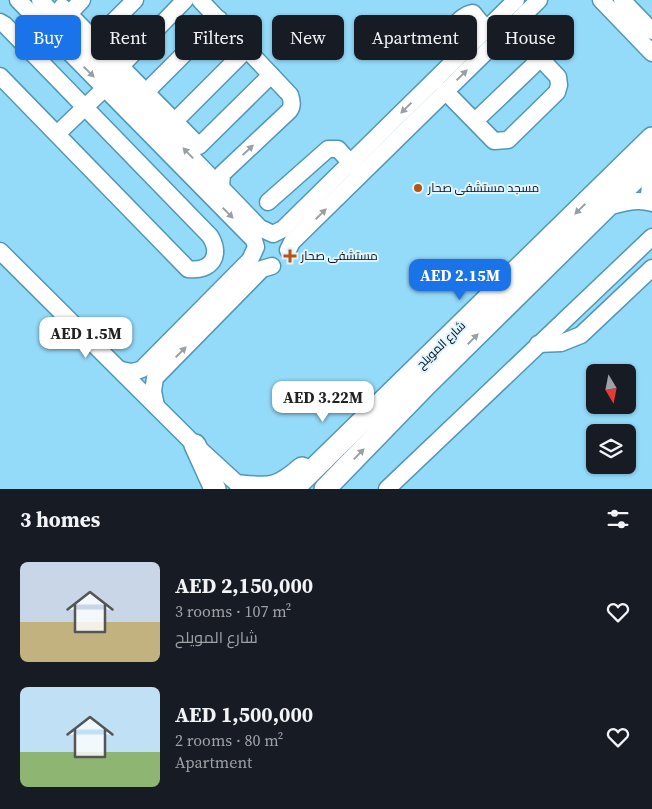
<!DOCTYPE html>
<meta charset="utf-8">
<style>
:root{--surface:#171b24;--page:#20242c;--text:#f1f3f6;--muted:#9ea1a6;--accent:#1a73e8}
body{margin:0;font-family:"Source Serif 4",Cairo,serif;background:var(--page);color:var(--text);height:100vh;display:flex;flex-direction:column;font-size:19px;white-space:nowrap}
*{box-sizing:border-box;margin:0}
p{font-size:16px;color:var(--muted)}
.icon{flex:none;width:28px;height:28px;fill:none;stroke:currentColor;stroke-width:2;stroke-linecap:round;stroke-linejoin:round}
.map{position:relative;height:489px;overflow:hidden}
.drawer{display:flex;flex-direction:column;background:var(--surface);flex:1}
.drawer>*{flex:none}
.banner{position:absolute;left:15px;top:15px;width:622px;height:45px;display:flex;gap:10px}
.needle{width:32px;rotate:170deg}
.controls{position:absolute;left:586px;top:364px;display:grid;gap:10px}
.controls a{display:grid;place-items:center;width:50px;height:50px;border-radius:8px;background:var(--surface);box-shadow:0 1px 4px #0004;font-size:25px}
.price{position:absolute;translate:-50% -42px;padding:0 11px;border-radius:10px;background:#fff;color:#222;font-size:16px;line-height:32px;filter:drop-shadow(0 1px 2px #0008)}
.price::after{content:'';position:absolute;left:50%;top:30px;width:15px;height:11px;margin-left:-8px;background:inherit;clip-path:polygon(0 0,100% 0,50% 100%)}
.price.current{background:var(--accent);color:#fff}
ul{padding:0;list-style:none}
li{display:flex;align-items:center;gap:15px;height:125px;padding:0 20px}
li span{display:grid;place-items:center;flex:none;width:140px;height:100px;border-radius:8px;color:#555}
li>.icon{margin-inline-start:auto}
span .icon{width:60px;height:60px;fill:#fffc;stroke-width:1}
li b{font-size:21px}
h2{display:flex;justify-content:space-between;align-items:center;height:60px;padding:0 20px;font-size:21px}
.chip{padding:0 18px;border-radius:8px;background:var(--surface);box-shadow:0 1px 4px #0004;font-size:18px;line-height:45px}
.chip.current{background:var(--accent);color:#fff}
.map>svg:first-child{display:block}
.lines{fill:none;stroke-linecap:round;stroke-linejoin:round}
.minor-casing{stroke:#5297b5;stroke-width:19}
.major-casing{stroke:#5297b5;stroke-width:24}
.minor{stroke:#fff;stroke-width:16}
.major{stroke:#fff;stroke-width:21}
.oneway{fill:#99a0a3}
.poi-dot{fill:#b55414;stroke:#dff3fc;stroke-width:2}
.labels{text-anchor:middle;dominant-baseline:central;stroke-width:4;stroke-linejoin:round;paint-order:stroke}
.poi-label{font-size:12px;fill:#00111a;stroke:#dff3fc;text-anchor:start}
.street-label{font-size:12px;fill:#00111a;stroke:#dff3fc}
</style>
<div class="map">
<svg width="652" height="489" viewBox="0 0 652 489">
<rect width="100%" height="100%" fill="#94daf9"/>
<g class="lines">
<defs>
<g id="minor">
<path d="M 18,0 L 254,240 L 256,247 L 250,260 L 142,369 C 134,373 128,372 119,369"/>
<path d="M 40,0 L 260,228 L 273,234 L 283,229 L 516,0"/>
<path d="M 200,0 L 290,95 C 292,101 293,106 289,111 L 222,174 L 221,187"/>
<path d="M 601,0 L 652,53"/>
<path d="M 622,0 L 652,31"/>
<path d="M 62,7 L 69,14 L 82,0"/>
<path d="M 59,17 L 69,14 L 199,146 L 271,75"/>
<path d="M 0,22 L 5,25 L 210,236 C 222,255 212,272 188,269 L 0,76"/>
<path d="M 95,40 L 135,0"/>
<path d="M 466,49 L 451,31 C 455,23 465,14 473,13 L 486,29"/>
<path d="M 121,66 L 185,0"/>
<path d="M 445,91 L 494,141 L 508,140 L 557,92 L 559,85 L 558,77 L 511,27"/>
<path d="M 146,92 L 219,19"/>
<path d="M 175,121 L 247,49"/>
<path d="M 475,121 L 541,58"/>
<path d="M 57,134 L 105,88"/>
<path d="M 652,162 L 649,195 L 652,202"/>
<path d="M 268,202 L 328,149 L 338,149 L 356,169"/>
<path d="M 607,207 C 623,203 637,198 652,203"/>
<path d="M 288,250 L 292,242 L 539,0"/>
<path d="M 0,251 L 195,445 L 243,489"/>
<path d="M 538,344 L 561,343 L 581,335 L 652,268"/>
<path d="M 156,406 L 153,391 L 155,378 L 262,269 L 272,266"/>
<path d="M 387,489 L 652,237"/>
</g>
<g id="major">
<path d="M 195,445 L 215,489"/>
<path d="M 241,486 C 271,489 278,489 302,468"/>
<path d="M 293,489 L 652,138"/>
<path d="M 325,489 L 425,386 L 652,162"/>
</g>
</defs>
<!-- minor casing -->
<use href="#minor" class="minor-casing"/>
<!-- major casing -->
<use href="#major" class="major-casing"/>
<!-- minor -->
<use href="#minor" class="minor"/>
<!-- major -->
<use href="#major" class="major"/>
</g>
<!-- one-way arrows -->
<defs><path id="oneway-solid" d="M-6-.8H1V-3.2L6.5 0L1 3.2V.8H-6Z" transform="scale(1.25)"/></defs>
<g class="oneway">
<use href="#oneway-solid" transform="translate(89 72) rotate(45)"/>
<use href="#oneway-solid" transform="translate(462 75) rotate(-44)"/>
<use href="#oneway-solid" transform="translate(406 108) rotate(136)"/>
<use href="#oneway-solid" transform="translate(248 150) rotate(-43)"/>
<use href="#oneway-solid" transform="translate(188 153) rotate(-134)"/>
<use href="#oneway-solid" transform="translate(580 209) rotate(136)"/>
<use href="#oneway-solid" transform="translate(228 213) rotate(45)"/>
<use href="#oneway-solid" transform="translate(321 214) rotate(-44)"/>
<use href="#oneway-solid" transform="translate(473 339) rotate(-45)"/>
<use href="#oneway-solid" transform="translate(181 352) rotate(-45)"/>
<use href="#oneway-solid" transform="translate(359 454) rotate(-46)"/>
</g>
<!-- markers -->
<g class="poi-dot">
<circle cx="418" cy="188" r="5"/>
<path d="M287.5 248.5h5v5h5v5h-5v5h-5v-5h-5v-5h5z"/>
</g>
<g class="labels">
<!-- poi labels -->
<g class="poi-label">
<text x="428" y="188">مسجد مستشفى صحار</text>
<text x="301" y="256">مستشفى صحار</text>
</g>
<!-- street labels -->
<g class="street-label">
<text transform="translate(441 345) rotate(-44)">شارع المويلح</text>
</g>
</g>
</svg>
<div class="controls">
<a><svg class="needle" viewBox="-14 -14 28 28"><path d="M0-13l5 13h-10z" fill="#e53935"/><path d="M0 13l5-13h-10z" fill="#9ea1a6"/></svg></a>
<a><svg class="icon" aria-label="layers" viewBox="0 0 24 24"><path d="M12 4l9 5-9 5-9-5zM3 14l9 5 9-5"/></svg></a>
</div>
<b class="price current" style="left:460px;top:301px">AED 2.15M</b>
<b class="price" style="left:86px;top:359px">AED 1.5M</b>
<b class="price" style="left:323px;top:423px">AED 3.22M</b>
<div class="banner">
<a class="chip current">Buy</a>
<a class="chip">Rent</a>
<a class="chip">Filters</a>
<a class="chip">New</a>
<a class="chip">Apartment</a>
<a class="chip">House</a>
</div>
</div>
<section class="drawer">
<h2>3 homes<svg class="icon" aria-label="filters" viewBox="0 0 24 24"><path d="M4 7h16M4 17h16"/><circle cx="9" cy="7" r="2"/><circle cx="15" cy="17" r="2"/></svg></h2>
<ul>
<li><span style="background:linear-gradient(#c9d6e8 60%,#c2b280 0)"><svg class="icon" aria-label="home" viewBox="0 0 24 24"><path d="M3 11l9-7 9 7M6 9v11h12V9"/></svg></span><div><b>AED 2,150,000</b><p>3 rooms · 107 m²</p><p>شارع المويلح</p></div><svg class="icon" aria-label="heart" viewBox="0 0 24 24"><path d="M12 20l-8-8c-3-5 5-10 8-4 3-6 11-1 8 4z"/></svg></li>
<li><span style="background:linear-gradient(#bfe0f5 65%,#8fb573 0)"><svg class="icon" aria-label="home" viewBox="0 0 24 24"><path d="M3 11l9-7 9 7M6 9v11h12V9"/></svg></span><div><b>AED 1,500,000</b><p>2 rooms · 80 m²</p><p>Apartment</p></div><svg class="icon" aria-label="heart" viewBox="0 0 24 24"><path d="M12 20l-8-8c-3-5 5-10 8-4 3-6 11-1 8 4z"/></svg></li>
</ul>
</section>
